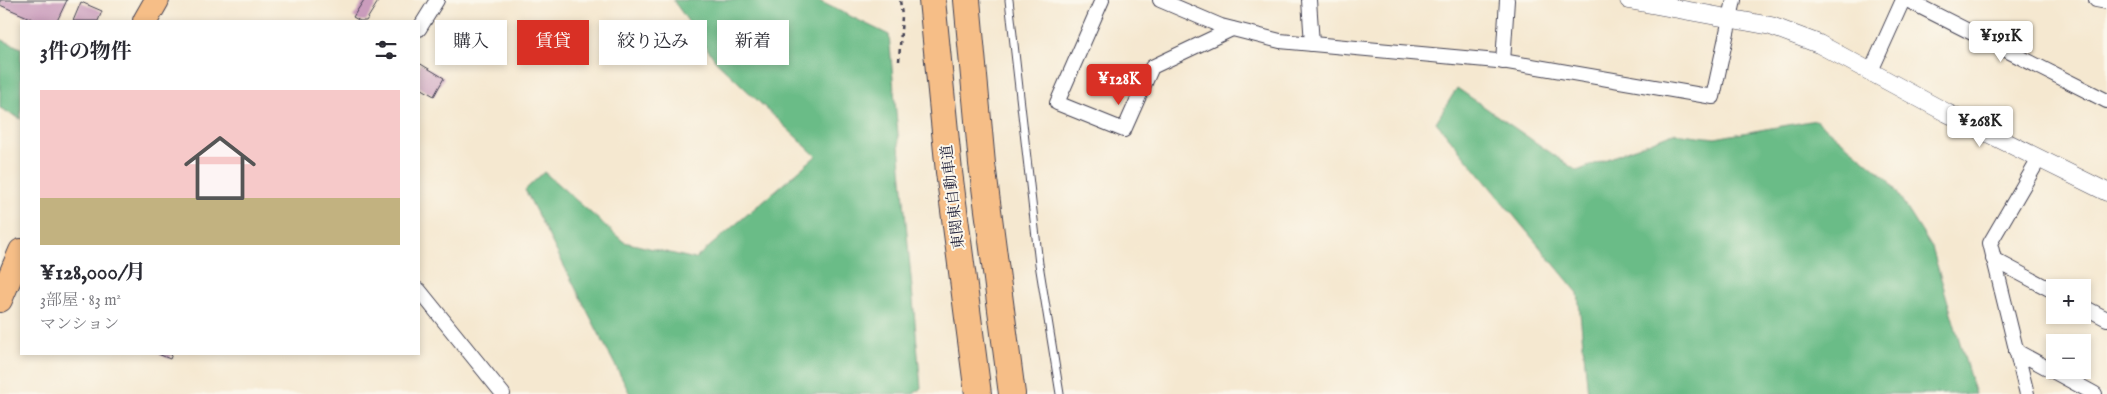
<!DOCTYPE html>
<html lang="ja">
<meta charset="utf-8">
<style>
:root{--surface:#fff;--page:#f2f2f3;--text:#2b2b33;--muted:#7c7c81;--accent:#d93025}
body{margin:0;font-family:"IM FELL English","Noto Serif JP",serif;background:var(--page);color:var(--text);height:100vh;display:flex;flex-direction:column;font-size:19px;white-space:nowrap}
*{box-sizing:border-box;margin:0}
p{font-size:16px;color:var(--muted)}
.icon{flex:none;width:28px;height:28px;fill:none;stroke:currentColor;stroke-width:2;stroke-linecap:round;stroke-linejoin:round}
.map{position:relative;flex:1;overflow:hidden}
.side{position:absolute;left:20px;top:20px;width:400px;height:335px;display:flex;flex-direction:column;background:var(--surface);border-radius:0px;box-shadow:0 2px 8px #0003}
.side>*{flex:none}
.guide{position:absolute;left:435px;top:20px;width:475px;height:45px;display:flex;gap:10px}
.tools{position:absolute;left:2046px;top:279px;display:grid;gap:10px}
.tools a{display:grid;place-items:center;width:45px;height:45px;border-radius:0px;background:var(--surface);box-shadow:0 2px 8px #0003;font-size:25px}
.price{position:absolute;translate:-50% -42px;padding:0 11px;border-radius:5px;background:#fff;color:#222;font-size:16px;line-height:32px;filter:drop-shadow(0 1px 2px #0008)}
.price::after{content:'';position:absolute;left:50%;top:30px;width:15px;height:11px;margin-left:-8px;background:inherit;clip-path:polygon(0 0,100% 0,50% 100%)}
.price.current{background:var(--accent);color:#fff}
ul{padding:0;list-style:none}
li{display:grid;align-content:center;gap:10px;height:265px;padding:0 20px}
li span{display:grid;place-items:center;height:155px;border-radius:0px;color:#555}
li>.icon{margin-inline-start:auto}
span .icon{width:90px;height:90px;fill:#fffc;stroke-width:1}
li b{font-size:21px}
h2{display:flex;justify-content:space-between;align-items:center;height:60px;padding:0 20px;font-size:21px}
.pill{padding:0 18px;border-radius:0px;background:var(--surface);box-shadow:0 2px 8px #0003;font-size:18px;line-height:45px}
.pill.current{background:var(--accent);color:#fff}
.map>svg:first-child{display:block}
.forest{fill:#6abc87;stroke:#466f61}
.building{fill:#ca9cbc}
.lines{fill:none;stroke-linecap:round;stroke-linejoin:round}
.service-casing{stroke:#424051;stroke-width:9}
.minor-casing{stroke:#424051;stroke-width:16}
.tertiary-casing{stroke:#424051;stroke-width:19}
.trunk-casing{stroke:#424051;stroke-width:26}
.motorway-casing{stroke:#424051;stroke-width:28}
.path{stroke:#424051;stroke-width:2.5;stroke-dasharray:4 4;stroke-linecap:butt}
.service{stroke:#fff;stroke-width:7}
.minor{stroke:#fff;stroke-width:14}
.tertiary{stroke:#fff;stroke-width:18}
.trunk{stroke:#f6be87;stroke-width:24}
.motorway{stroke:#f6be87;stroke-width:26}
.labels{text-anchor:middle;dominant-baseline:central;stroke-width:4;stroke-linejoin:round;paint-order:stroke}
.street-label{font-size:15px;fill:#22223b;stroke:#fbf7ec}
</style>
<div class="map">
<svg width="2107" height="394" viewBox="0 0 2107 394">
<rect width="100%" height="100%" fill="#fbf7ec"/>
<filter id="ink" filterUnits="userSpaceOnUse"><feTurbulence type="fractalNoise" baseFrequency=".02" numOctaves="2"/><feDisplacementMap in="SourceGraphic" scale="10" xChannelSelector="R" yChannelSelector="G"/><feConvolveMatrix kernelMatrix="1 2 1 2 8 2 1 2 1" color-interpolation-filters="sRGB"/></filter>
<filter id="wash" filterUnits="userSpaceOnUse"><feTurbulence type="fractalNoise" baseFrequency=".0096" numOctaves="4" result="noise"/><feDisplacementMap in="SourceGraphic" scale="20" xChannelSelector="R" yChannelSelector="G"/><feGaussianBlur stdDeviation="1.12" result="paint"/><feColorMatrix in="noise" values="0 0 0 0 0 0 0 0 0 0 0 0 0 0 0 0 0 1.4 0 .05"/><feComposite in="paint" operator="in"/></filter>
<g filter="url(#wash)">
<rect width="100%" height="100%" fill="#f5e8d0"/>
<!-- forest -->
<g class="forest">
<path d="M 673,0 L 817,0 L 889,35 L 921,388 L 914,394 L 630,394 L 525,190 L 544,172 L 624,242 L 695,259 L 816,156 L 716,61 Z"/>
<path d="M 0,39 L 21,48 L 21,119 L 0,108 Z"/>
<path d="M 1457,88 L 1577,171 L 1673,133 L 1715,138 L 1816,120 L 1889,180 L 1932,248 L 1975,394 L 1588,394 L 1578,293 L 1436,122 Z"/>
</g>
<g id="blocks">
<!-- building -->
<g class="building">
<path d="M 0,0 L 67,0 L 57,21 L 37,21 L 0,5 Z"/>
<path d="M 364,0 L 379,0 L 366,21 L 360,21 L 353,17 Z"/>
<path d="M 81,2 L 102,11 L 98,21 L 73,21 Z"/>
<path d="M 419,63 L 444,78 L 434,96 L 419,87 Z"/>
<path d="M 158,354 L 172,354 L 170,359 Z"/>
</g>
</g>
</g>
<g filter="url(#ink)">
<use href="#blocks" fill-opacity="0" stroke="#424051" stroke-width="1"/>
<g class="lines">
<defs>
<path id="service" d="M 1009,0 L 1039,264 L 1060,394"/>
<g id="minor">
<path d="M 1102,0 L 1057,103 L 1124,130 L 1152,67 L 1232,29"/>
<path d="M 1160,0 L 1221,26 L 1280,41 L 1508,62 L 1713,97 L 1734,0"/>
<path d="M 1309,0 L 1312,44"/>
<path d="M 1907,0 L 2107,101"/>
<path d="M 2096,0 L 2107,2"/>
<path d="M 419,29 L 437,0"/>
<path d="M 1503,62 L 1507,0"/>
<path d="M 1871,71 L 1903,0"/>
<path d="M 1993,259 L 2055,292"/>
<path d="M 419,290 L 503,394"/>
<path d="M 2082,306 L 2107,319"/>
<path d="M 2016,351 L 2095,394"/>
<path d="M 2027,394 L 1990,243 L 2039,159"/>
</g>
<path id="tertiary" d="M 1629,0 L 1771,26 L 1819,44 L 1947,113 L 2107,192"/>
<g id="trunk">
<path d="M 145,21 L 157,0"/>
<path d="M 0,300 L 21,251"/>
</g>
<g id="motorway">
<path d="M 932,0 L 949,172 L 978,394"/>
<path d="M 967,0 L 982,164 L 1012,394"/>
</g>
</defs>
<!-- service casing -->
<use href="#service" class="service-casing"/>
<!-- minor casing -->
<use href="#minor" class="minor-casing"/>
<!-- tertiary casing -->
<use href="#tertiary" class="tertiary-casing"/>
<!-- trunk casing -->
<use href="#trunk" class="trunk-casing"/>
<!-- motorway casing -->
<use href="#motorway" class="motorway-casing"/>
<!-- path -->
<path class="path" d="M 899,61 L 902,16 L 900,0"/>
<!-- service -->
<use href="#service" class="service"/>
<!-- minor -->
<use href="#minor" class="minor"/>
<!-- tertiary -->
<use href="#tertiary" class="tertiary"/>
<!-- trunk -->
<use href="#trunk" class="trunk"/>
<!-- motorway -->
<use href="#motorway" class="motorway"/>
</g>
</g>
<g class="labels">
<!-- street labels -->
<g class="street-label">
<text transform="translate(953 197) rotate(-97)">東関東自動車道</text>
</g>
</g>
</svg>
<div class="tools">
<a>+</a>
<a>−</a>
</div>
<b class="price" style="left:2001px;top:63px">¥191K</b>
<b class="price current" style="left:1119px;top:106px">¥128K</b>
<b class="price" style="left:1980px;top:148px">¥268K</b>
<div class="guide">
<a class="pill">購入</a>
<a class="pill current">賃貸</a>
<a class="pill">絞り込み</a>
<a class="pill">新着</a>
</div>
<section class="side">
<h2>3件の物件<svg class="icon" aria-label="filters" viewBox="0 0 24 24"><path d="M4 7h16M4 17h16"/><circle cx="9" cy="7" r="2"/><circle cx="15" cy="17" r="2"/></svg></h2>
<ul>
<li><span style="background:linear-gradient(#f6c9c9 70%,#c2b280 0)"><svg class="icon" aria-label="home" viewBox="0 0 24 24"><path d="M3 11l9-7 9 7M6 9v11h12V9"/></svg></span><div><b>¥128,000/月</b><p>3部屋 · 83 m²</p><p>マンション</p></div></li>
</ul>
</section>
</div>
